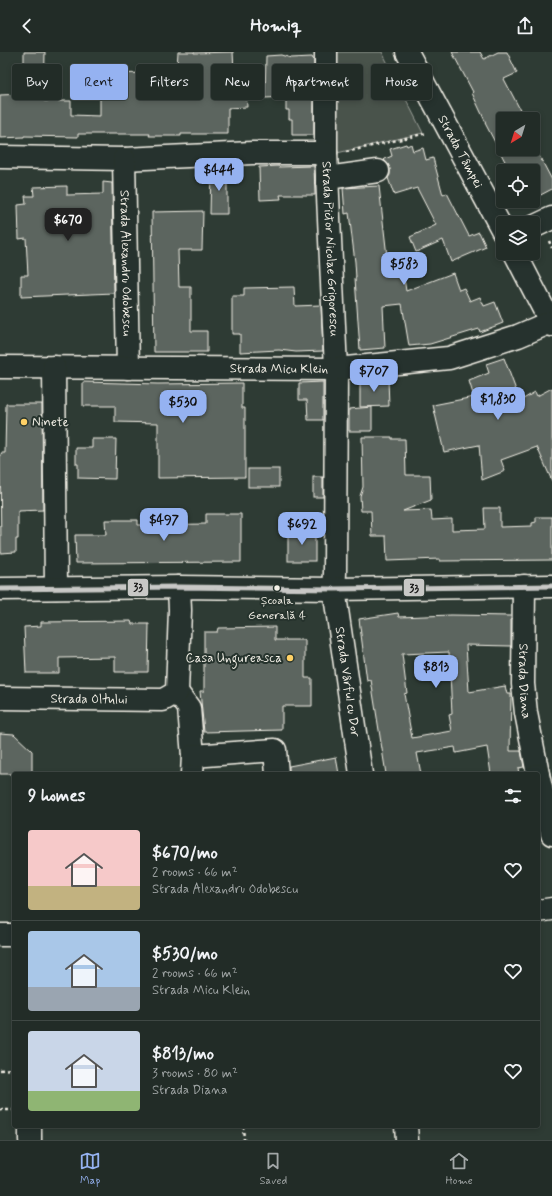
<!DOCTYPE html>
<meta charset="utf-8">
<style>
:root{--surface:#222c27;--page:#2e3833;--text:#f1f3f6;--muted:#a2a7a7;--line:#3f4844;--accent:#95b2f1}
body{margin:0;font-family:Mynerve,sans-serif;background:var(--page);color:var(--text);height:100vh;display:flex;flex-direction:column;font-size:15px;white-space:nowrap}
*{box-sizing:border-box;margin:0}
p{font-size:13px;color:var(--muted)}
.icon{flex:none;width:22px;height:22px;fill:none;stroke:currentColor;stroke-width:2;stroke-linecap:round;stroke-linejoin:round}
.map{position:relative;flex:1;overflow:hidden}
.side{position:absolute;left:12px;top:720px;width:528px;height:356px;display:flex;flex-direction:column;background:var(--surface);border-radius:4px;box-shadow:0 2px 6px #0003,0 0 0 1px var(--line)}
.side>*{flex:none}
.top-card{position:absolute;left:12px;top:12px;width:528px;height:36px;display:flex;gap:8px}
.needle{width:26px;rotate:218deg}
.tools{position:absolute;left:496px;top:60px;display:grid;gap:8px}
.tools a{display:grid;place-items:center;width:44px;height:44px;border-radius:4px;background:var(--surface);box-shadow:0 2px 6px #0003,0 0 0 1px var(--line);font-size:20px}
.price{position:absolute;translate:-50% -34px;padding:0 9px;border-radius:8px;background:var(--accent);color:#111;font-size:13px;line-height:26px;filter:drop-shadow(0 1px 2px #0008)}
.price::after{content:'';position:absolute;left:50%;top:24px;width:12px;height:9px;margin-left:-6px;background:inherit;clip-path:polygon(0 0,100% 0,50% 100%)}
.price.on{background:#222;color:#fff}
ul{padding:0;list-style:none}
li{display:flex;align-items:center;gap:12px;height:100px;padding:0 16px}
li+li{border-top:1px solid var(--line)}
li span{display:grid;place-items:center;flex:none;width:112px;height:80px;border-radius:4px;color:#555}
li>.icon{margin-inline-start:auto}
span .icon{width:48px;height:48px;fill:#fffc;stroke-width:1}
li b{font-size:17px}
h2{display:flex;justify-content:space-between;align-items:center;height:48px;padding:0 16px;font-size:17px}
.pill{padding:0 14px;border-radius:4px;background:var(--surface);box-shadow:0 2px 6px #0003,0 0 0 1px var(--line);font-size:14px;line-height:36px}
.pill.on{background:var(--accent);color:#111}
header{display:flex;justify-content:space-between;align-items:center;height:52px;padding:0 16px;background:var(--surface);font-size:18px;font-weight:700}
.tabs{display:flex;justify-content:space-around;align-items:center;height:56px;border-top:1px solid var(--line);background:var(--surface);font-size:11px;color:var(--muted)}
.tabs a{display:grid;justify-items:center;gap:2px}
.tabs .on{color:var(--accent)}
.map>svg:first-child{display:block}
.green{fill:#48524c;stroke:#9ea29a}
.building{fill:#5c655e;stroke:#f4f1e8;fill-rule:evenodd}
.lines{fill:none;stroke-linecap:round;stroke-linejoin:round}
.minor-casing{stroke:#f4f1e8;stroke-width:25}
.path{stroke:#f4f1e8;stroke-width:2.5;stroke-dasharray:3 3;stroke-linecap:butt}
.minor{stroke:#26332d;stroke-width:22}
.bus-1-casing{stroke:#26332d;stroke-width:8}
.bus-1{stroke:#c8c8c6;stroke-width:5}
.poi-dot{fill:#ffd166;stroke:#26332d;stroke-width:1.5}
.bus-dot{fill:#f4f1e8;stroke:#26332d;stroke-width:1.5}
.labels{text-anchor:middle;dominant-baseline:central;stroke-width:4;stroke-linejoin:round;paint-order:stroke}
.bus-label{font-size:12px;fill:#f4f1e8;stroke:#26332d}
.street-label{font-size:13px;fill:#f4f1e8;stroke:#26332d}
.poi-label{font-size:13px;fill:#f4f1e8;stroke:#26332d;text-anchor:start}
.line-badge{stroke:#26332d;stroke-width:1.5}
.pale-badge-label{font-size:11px;text-anchor:middle;font-weight:bold;fill:#111}
</style>
<header><svg class="icon" aria-label="back" viewBox="0 0 24 24"><path d="M15 5l-7 7 7 7"/></svg>Homiq<svg class="icon" aria-label="share" viewBox="0 0 24 24"><path d="M12 15V3M7 8l5-5 5 5M5 13v7h14v-7"/></svg></header>
<div class="map">
<svg width="552" height="1088" viewBox="0 0 552 1088">
<rect width="100%" height="100%" fill="#2e3b34"/>
<filter id="ink" filterUnits="userSpaceOnUse"><feTurbulence type="fractalNoise" baseFrequency=".025" numOctaves="2"/><feDisplacementMap in="SourceGraphic" scale="8" xChannelSelector="R" yChannelSelector="G"/><feConvolveMatrix kernelMatrix="1 2 1 2 8 2 1 2 1" color-interpolation-filters="sRGB"/></filter>
<g filter="url(#ink)">
<!-- green -->
<path class="green" d="M 334,0 L 382,0 L 423,81 L 337,101 Z"/>
<!-- building -->
<g class="building">
<path d="M 24,0 L 45,0 L 44,49 L 71,49 L 71,63 L 100,64 L 100,31 L 104,32 L 104,22 L 149,21 L 149,15 L 177,15 L 178,0 L 194,0 L 194,1 L 233,0 L 235,39 L 246,39 L 247,55 L 228,56 L 228,82 L 181,82 L 181,84 L 149,84 L 150,82 L 78,82 L 78,85 L 24,84 L 24,85 L 0,86 L 0,43 L 24,42 Z"/>
<path d="M 452,0 L 480,0 L 484,7 L 498,0 L 507,0 L 517,21 L 504,27 L 525,67 L 503,67 L 503,97 L 533,97 L 533,92 L 552,128 L 552,137 L 533,147 L 533,119 L 510,119 L 485,71 L 486,71 L 472,41 L 473,40 Z"/>
<path d="M 281,3 L 291,6 L 312,5 L 314,9 L 314,83 L 292,83 L 292,67 L 289,67 L 289,58 L 286,58 L 286,45 L 265,46 L 266,4 Z"/>
<path d="M 406,92 L 407,94 L 411,92 L 413,99 L 423,96 L 426,108 L 433,106 L 443,143 L 447,141 L 469,184 L 479,180 L 486,195 L 451,210 L 443,188 L 416,200 L 410,185 L 436,173 L 417,136 L 394,143 L 388,126 L 390,123 L 390,117 L 388,112 L 384,108 L 385,107 L 392,104 L 390,97 Z"/>
<path d="M 279,114 L 279,115 L 314,114 L 315,143 L 280,143 L 281,147 L 260,148 L 259,115 Z"/>
<path d="M 211,117 L 227,117 L 227,162 L 210,162 Z"/>
<path d="M 103,130 L 112,131 L 114,241 L 21,245 L 21,223 L 28,223 L 26,186 L 19,187 L 18,153 L 26,152 L 25,144 L 34,144 L 33,135 L 67,134 L 67,143 L 103,142 Z"/>
<path d="M 379,134 L 389,222 L 403,220 L 406,239 L 453,221 L 459,238 L 464,236 L 470,249 L 480,245 L 484,254 L 495,250 L 503,271 L 480,280 L 479,277 L 430,292 L 409,294 L 402,252 L 383,254 L 385,296 L 360,298 L 355,226 L 356,226 L 355,210 L 349,161 L 345,162 L 343,136 Z"/>
<path d="M 203,159 L 202,198 L 178,198 L 179,235 L 191,235 L 191,279 L 207,279 L 207,300 L 154,300 L 152,160 Z"/>
<path d="M 294,235 L 295,254 L 321,253 L 323,299 L 296,300 L 279,298 L 240,300 L 240,282 L 232,282 L 232,244 L 244,244 L 244,236 Z"/>
<path d="M 504,306 L 520,349 L 535,340 L 537,344 L 552,336 L 552,429 L 537,395 L 501,408 L 505,419 L 482,428 L 479,393 L 444,400 L 433,353 L 474,345 L 469,329 L 489,321 L 486,312 Z"/>
<path d="M 388,327 L 389,354 L 360,355 L 360,328 Z"/>
<path d="M 83,330 L 158,332 L 242,331 L 242,356 L 245,356 L 245,425 L 158,426 L 158,371 L 115,370 L 115,354 L 83,354 Z"/>
<path d="M 323,330 L 323,368 L 308,368 L 307,348 L 299,348 L 299,331 Z"/>
<path d="M 6,352 L 42,352 L 43,458 L 18,459 L 18,487 L 16,487 L 16,500 L 1,501 L 0,403 L 2,403 L 1,401 L 5,401 Z"/>
<path d="M 372,355 L 372,379 L 349,379 L 349,357 Z"/>
<path d="M 362,385 L 392,385 L 392,387 L 405,387 L 406,423 L 430,423 L 431,448 L 403,459 L 431,458 L 432,468 L 452,467 L 452,478 L 485,477 L 484,456 L 500,456 L 500,475 L 532,474 L 532,471 L 536,470 L 536,465 L 552,465 L 552,508 L 440,509 L 440,507 L 387,509 L 386,484 L 372,484 L 371,459 L 361,459 L 360,444 L 363,435 Z"/>
<path d="M 92,387 L 116,387 L 115,427 L 78,426 L 78,412 L 76,412 L 76,396 L 92,396 Z"/>
<rect x="248" y="417" width="31" height="18"/>
<rect x="313" y="425" width="10" height="20"/>
<path d="M 206,462 L 241,462 L 241,510 L 76,511 L 75,483 L 106,483 L 105,468 L 138,468 L 138,473 L 206,472 Z"/>
<rect x="288" y="479" width="27" height="30"/>
<path d="M 398,561 L 399,565 L 451,563 L 511,564 L 511,594 L 466,593 L 469,640 L 505,634 L 507,642 L 511,642 L 510,699 L 521,699 L 524,715 L 518,716 L 519,722 L 491,722 L 487,695 L 456,701 L 455,695 L 417,701 L 421,722 L 386,722 L 371,628 L 367,629 L 359,567 ZM 449,600 L 452,662 L 449,663 L 452,679 L 412,686 L 404,642 L 407,641 L 402,602 Z"/>
<path d="M 131,569 L 132,572 L 149,572 L 148,620 L 115,620 L 115,605 L 59,606 L 59,621 L 26,621 L 24,575 L 41,574 L 41,570 Z"/>
<path d="M 275,575 L 275,588 L 305,588 L 305,626 L 312,626 L 312,654 L 282,654 L 282,678 L 204,680 L 200,639 L 204,639 L 204,580 L 217,580 L 218,576 Z"/>
<path d="M 0,681 L 14,682 L 32,699 L 32,722 L 0,722 Z"/>
<path d="M 336,705 L 339,722 L 289,722 L 289,714 Z"/>
</g>
<g class="lines">
<defs>
<g id="minor">
<path id="s1" d="M 326,0 L 326,101 L 336,317 L 335,521 L 334,537 L 361,722"/>
<path id="s2" d="M 407,0 L 503,179"/>
<path d="M 0,105 L 124,107 L 252,101 L 326,101"/>
<path id="s3" d="M 124,107 L 128,316"/>
<path d="M 327,126 L 378,119"/>
<path d="M 533,175 L 552,166"/>
<path d="M 515,201 L 552,273"/>
<path id="s4" d="M 0,315 L 336,317 L 449,306 L 518,284 L 551,270"/>
<path d="M 54,315 L 56,536"/>
<path id="s5" d="M 524,534 L 523,632 L 526,661 L 538,722"/>
<path d="M 0,537 L 179,535 L 334,537 L 552,534"/>
<path d="M 177,640 L 189,656 L 193,704 L 192,722"/>
<path id="s6" d="M 0,646 L 163,648 L 177,640 L 180,558 L 179,535"/>
<path d="M 193,704 L 275,698 L 277,722"/>
<path d="M 538,723 L 552,782"/>
<path d="M 538,859 L 552,857"/>
<path d="M 0,883 L 14,883"/>
<path d="M 30,1074 L 30,1088"/>
<path d="M 406,1074 L 407,1088"/>
</g>
</defs>
<!-- minor casing -->
<use href="#minor" class="minor-casing"/>
<!-- path -->
<g class="path">
<path d="M 346,100 L 427,81"/>
<path d="M 549,189 L 552,196"/>
<path d="M 0,1018 L 14,1017"/>
<path d="M 0,1058 L 14,1058"/>
<path d="M 243,1074 L 244,1088"/>
</g>
<!-- minor -->
<use href="#minor" class="minor"/>
<defs>
<path id="bus-1" d="M 0,537 L 179,535 L 334,537 L 552,534"/>
</defs>
<!-- bus-1 casing -->
<use href="#bus-1" class="bus-1-casing"/>
<!-- bus-1 -->
<use href="#bus-1" class="bus-1"/>
</g>
</g>
<!-- markers -->
<g class="poi-dot">
<circle cx="24" cy="370" r="4"/>
<circle cx="290" cy="606" r="4"/>
</g>
<circle class="bus-dot" cx="277" cy="536" r="3.5"/>
<g class="labels">
<!-- bus labels -->
<g class="bus-label">
<text x="277" y="549">Școala<tspan x="277" dy="15">Generală 4</tspan></text>
</g>
<!-- street labels -->
<g class="street-label">
<text stroke="none"><textPath href="#s2" startOffset="113">Strada Tâmpei</textPath></text>
<text stroke="none"><textPath href="#s1" startOffset="197">Strada Pictor Nicolae Grigorescu</textPath></text>
<text stroke="none"><textPath href="#s3" startOffset="104">Strada Alexandru Odobescu</textPath></text>
<text stroke="none"><textPath href="#s4" startOffset="279">Strada Micu Klein</textPath></text>
<text stroke="none"><textPath href="#s5" startOffset="95">Strada Diana</textPath></text>
<text stroke="none"><textPath href="#s1" startOffset="631">Strada Vârful cu Dor</textPath></text>
<text stroke="none"><textPath href="#s6" startOffset="89">Strada Oltului</textPath></text>
</g>
<!-- poi labels -->
<g class="poi-label">
<text x="32" y="370">Ninete</text>
<text x="282" y="606" text-anchor="end">Casa Ungureasca</text>
</g>
</g>
<g class="line-badge">
<rect x="127" y="526" width="22" height="19" rx="4" fill="#c8c8c6"/>
<rect x="403" y="526" width="22" height="19" rx="4" fill="#c8c8c6"/>
</g>
<g class="pale-badge-label">
<text x="138" y="539">33</text>
<text x="414" y="540">33</text>
</g>
</svg>
<div class="tools">
<a><svg class="needle" viewBox="-14 -14 28 28"><path d="M0-13l5 13h-10z" fill="#e53935"/><path d="M0 13l5-13h-10z" fill="#a2a7a7"/></svg></a>
<a><svg class="icon" aria-label="locate" viewBox="0 0 24 24"><circle cx="12" cy="12" r="6"/><path d="M12 2v4M12 18v4M2 12h4M18 12h4"/></svg></a>
<a><svg class="icon" aria-label="layers" viewBox="0 0 24 24"><path d="M12 4l9 5-9 5-9-5zM3 14l9 5 9-5"/></svg></a>
</div>
<b class="price" style="left:219px;top:140px">$444</b>
<b class="price on" style="left:68px;top:190px">$670</b>
<b class="price" style="left:404px;top:234px">$583</b>
<b class="price" style="left:374px;top:341px">$707</b>
<b class="price" style="left:498px;top:369px">$1,830</b>
<b class="price" style="left:183px;top:372px">$530</b>
<b class="price" style="left:164px;top:490px">$497</b>
<b class="price" style="left:302px;top:494px">$692</b>
<b class="price" style="left:436px;top:637px">$813</b>
<div class="top-card">
<a class="pill">Buy</a>
<a class="pill on">Rent</a>
<a class="pill">Filters</a>
<a class="pill">New</a>
<a class="pill">Apartment</a>
<a class="pill">House</a>
</div>
<section class="side">
<h2>9 homes<svg class="icon" aria-label="filters" viewBox="0 0 24 24"><path d="M4 7h16M4 17h16"/><circle cx="9" cy="7" r="2"/><circle cx="15" cy="17" r="2"/></svg></h2>
<ul>
<li><span style="background:linear-gradient(#f6c9c9 70%,#c2b280 0)"><svg class="icon" aria-label="home" viewBox="0 0 24 24"><path d="M3 11l9-7 9 7M6 9v11h12V9"/></svg></span><div><b>$670/mo</b><p>2 rooms · 66 m²</p><p>Strada Alexandru Odobescu</p></div><svg class="icon" aria-label="heart" viewBox="0 0 24 24"><path d="M12 20l-8-8c-3-5 5-10 8-4 3-6 11-1 8 4z"/></svg></li>
<li><span style="background:linear-gradient(#a9c7e8 70%,#9aa5b1 0)"><svg class="icon" aria-label="home" viewBox="0 0 24 24"><path d="M3 11l9-7 9 7M6 9v11h12V9"/></svg></span><div><b>$530/mo</b><p>2 rooms · 66 m²</p><p>Strada Micu Klein</p></div><svg class="icon" aria-label="heart" viewBox="0 0 24 24"><path d="M12 20l-8-8c-3-5 5-10 8-4 3-6 11-1 8 4z"/></svg></li>
<li><span style="background:linear-gradient(#c9d6e8 75%,#8fb573 0)"><svg class="icon" aria-label="home" viewBox="0 0 24 24"><path d="M3 11l9-7 9 7M6 9v11h12V9"/></svg></span><div><b>$813/mo</b><p>3 rooms · 80 m²</p><p>Strada Diana</p></div><svg class="icon" aria-label="heart" viewBox="0 0 24 24"><path d="M12 20l-8-8c-3-5 5-10 8-4 3-6 11-1 8 4z"/></svg></li>
</ul>
</section>
</div>
<nav class="tabs">
<a class="on"><svg class="icon" aria-label="map" viewBox="0 0 24 24"><path d="M3 6l6-2 6 2 6-2v14l-6 2-6-2-6 2zM9 4v14M15 6v14"/></svg>Map</a>
<a><svg class="icon" aria-label="saved" viewBox="0 0 24 24"><path d="M7 4h10v16l-5-4-5 4z"/></svg>Saved</a>
<a><svg class="icon" aria-label="home" viewBox="0 0 24 24"><path d="M3 11l9-7 9 7M6 9v11h12V9"/></svg>Home</a>
</nav>
